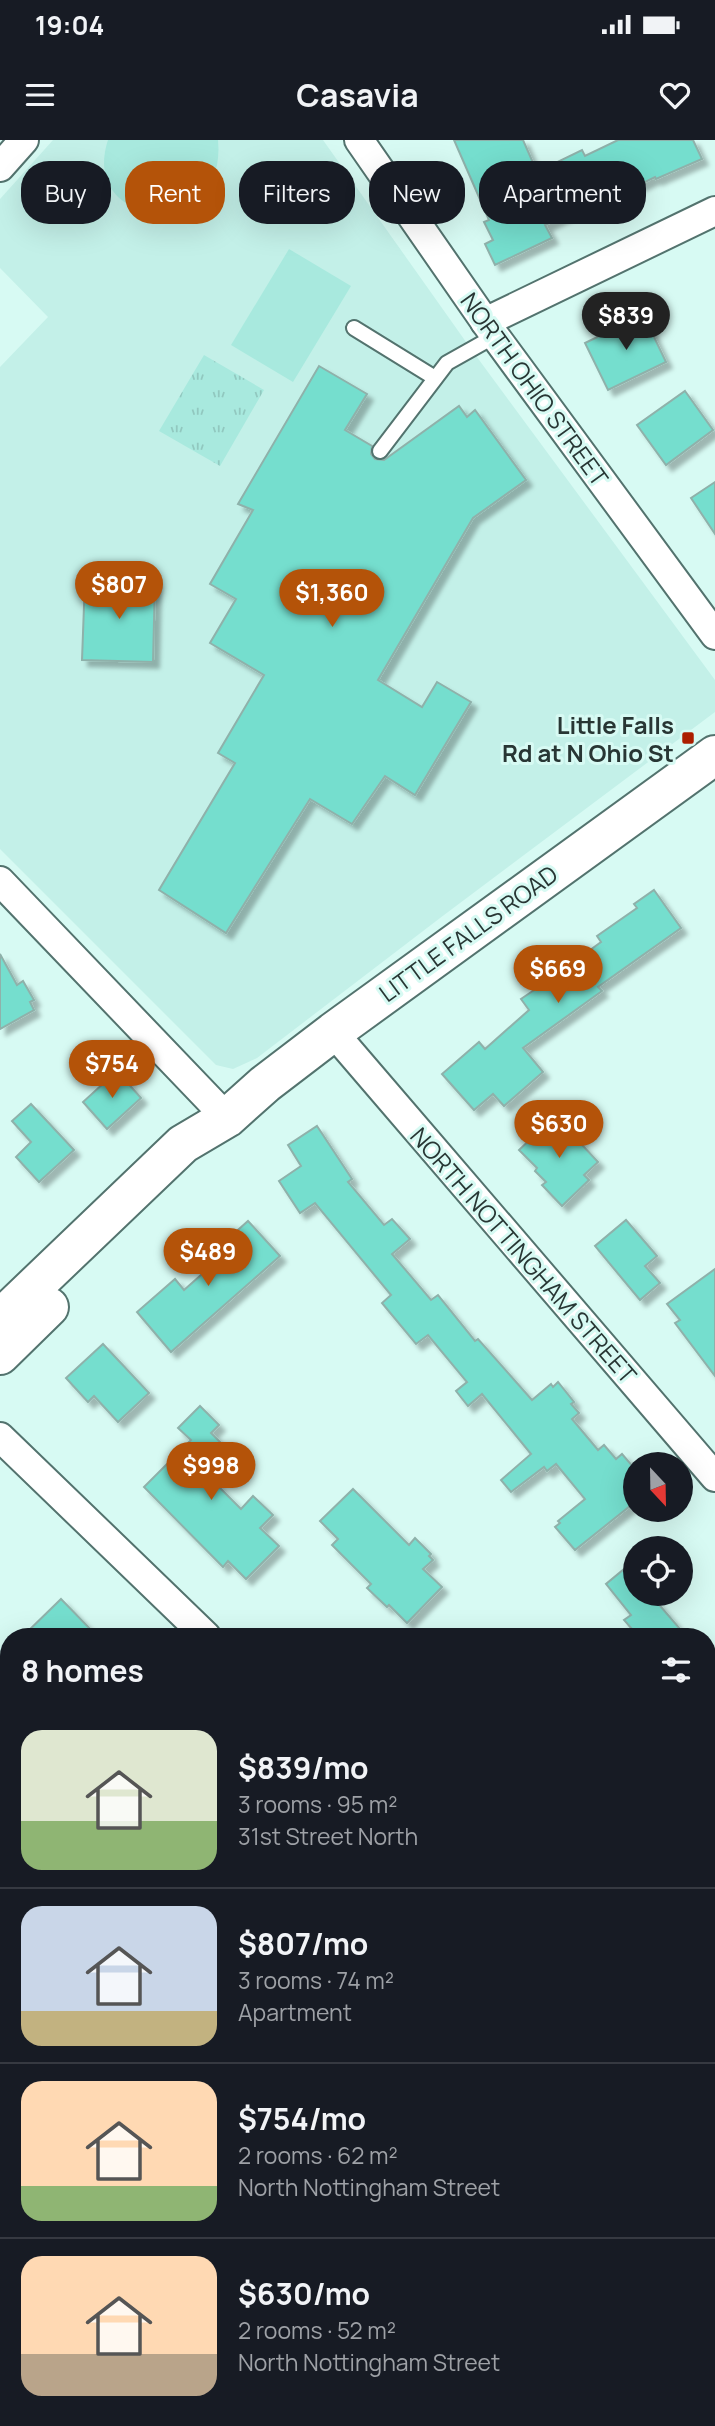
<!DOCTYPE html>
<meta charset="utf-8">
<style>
:root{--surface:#171b24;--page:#242831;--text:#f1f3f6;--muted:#9ea1a6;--line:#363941;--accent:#b45309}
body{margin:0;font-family:Manrope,sans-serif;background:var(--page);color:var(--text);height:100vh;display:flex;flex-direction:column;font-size:26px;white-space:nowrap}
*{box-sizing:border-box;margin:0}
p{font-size:23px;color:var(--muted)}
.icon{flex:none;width:38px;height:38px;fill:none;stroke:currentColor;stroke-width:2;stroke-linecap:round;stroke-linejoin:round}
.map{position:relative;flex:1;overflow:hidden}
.sheet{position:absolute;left:0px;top:1488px;width:716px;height:800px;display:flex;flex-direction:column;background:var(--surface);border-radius:28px 28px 0 0;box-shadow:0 7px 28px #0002}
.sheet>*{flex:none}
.guide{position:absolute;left:21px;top:21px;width:674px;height:63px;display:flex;gap:14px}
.needle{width:46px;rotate:158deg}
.buttons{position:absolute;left:623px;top:1312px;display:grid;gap:14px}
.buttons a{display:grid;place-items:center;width:70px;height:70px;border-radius:50%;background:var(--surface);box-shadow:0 7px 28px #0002;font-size:35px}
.price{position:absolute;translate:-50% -60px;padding:0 16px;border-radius:24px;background:var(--accent);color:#fff;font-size:23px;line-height:46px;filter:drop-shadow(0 2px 4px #0008)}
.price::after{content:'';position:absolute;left:50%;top:42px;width:21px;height:16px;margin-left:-10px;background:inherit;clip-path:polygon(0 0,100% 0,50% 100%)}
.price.on{background:#222;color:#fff}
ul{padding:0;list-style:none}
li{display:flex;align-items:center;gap:21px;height:175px;padding:0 21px}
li+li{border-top:2px solid var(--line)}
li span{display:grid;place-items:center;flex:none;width:196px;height:140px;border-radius:21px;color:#555}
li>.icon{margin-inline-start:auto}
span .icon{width:84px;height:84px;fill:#fffc;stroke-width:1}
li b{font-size:30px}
h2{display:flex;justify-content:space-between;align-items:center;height:84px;padding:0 21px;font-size:30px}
.tag{padding:0 24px;border-radius:28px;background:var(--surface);box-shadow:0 7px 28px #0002;font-size:24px;line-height:63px}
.tag.on{background:var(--accent);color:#fff}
.status{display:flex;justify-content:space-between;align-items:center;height:49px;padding:0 35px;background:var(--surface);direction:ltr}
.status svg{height:19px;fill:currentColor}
header{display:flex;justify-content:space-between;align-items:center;height:91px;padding:0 21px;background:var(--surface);font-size:32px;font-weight:700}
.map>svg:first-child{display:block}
.built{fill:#c3f0e8}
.park{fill:url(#park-tufts)}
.garden{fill:#a8e9de}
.building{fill:#74dece;stroke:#8fb1aa;stroke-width:2;filter:url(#shadow)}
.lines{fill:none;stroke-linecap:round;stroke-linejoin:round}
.lane-casing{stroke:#53736e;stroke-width:18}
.street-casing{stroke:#53736e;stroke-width:32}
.secondary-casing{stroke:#53736e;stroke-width:42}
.lane{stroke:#fff;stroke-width:14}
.street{stroke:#fff;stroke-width:28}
.secondary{stroke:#fff;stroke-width:38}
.poi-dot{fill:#ac1e00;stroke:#d7faf3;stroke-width:2.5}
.labels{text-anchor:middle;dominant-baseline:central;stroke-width:6;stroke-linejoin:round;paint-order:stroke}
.street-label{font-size:24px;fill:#283634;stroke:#d7faf3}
.poi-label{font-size:24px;font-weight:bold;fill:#283634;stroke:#d7faf3;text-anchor:end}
</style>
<div class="status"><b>19:04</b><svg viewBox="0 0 49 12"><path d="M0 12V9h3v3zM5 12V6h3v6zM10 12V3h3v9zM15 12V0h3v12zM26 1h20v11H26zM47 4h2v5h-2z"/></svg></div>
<header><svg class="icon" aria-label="menu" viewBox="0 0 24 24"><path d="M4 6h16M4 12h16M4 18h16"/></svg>Casavia<svg class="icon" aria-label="heart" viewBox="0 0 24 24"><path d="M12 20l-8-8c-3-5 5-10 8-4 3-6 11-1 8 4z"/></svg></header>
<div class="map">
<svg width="715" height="2286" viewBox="0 0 715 2286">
<defs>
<pattern id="park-tufts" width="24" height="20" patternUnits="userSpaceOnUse" patternTransform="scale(1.75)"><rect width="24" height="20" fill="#a8e9de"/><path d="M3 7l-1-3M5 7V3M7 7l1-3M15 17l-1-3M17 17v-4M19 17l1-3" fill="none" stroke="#91c8bf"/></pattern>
<filter id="shadow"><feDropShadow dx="6" dy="6" stdDeviation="2" flood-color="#0004"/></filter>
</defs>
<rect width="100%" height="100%" fill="#d7faf3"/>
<!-- built -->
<path class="built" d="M 53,0 L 323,0 L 471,209 L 715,540 L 715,572 L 444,775 L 257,918 L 233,929 L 216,925 L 0,709 L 0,227 L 48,177 L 0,128 L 0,59 Z"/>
<!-- park -->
<path class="park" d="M 204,215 L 264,250 L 220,326 L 159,291 Z"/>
<!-- garden -->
<g class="garden">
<path d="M 108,0 L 218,0 C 228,102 78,90 108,0 Z"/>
<path d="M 289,109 L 351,146 L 293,242 L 231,205 Z"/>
</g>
<!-- building -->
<g class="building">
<path d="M 454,0 L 523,0 L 537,32 L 582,10 L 585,16 L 618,0 L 693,0 L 702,19 L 656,39 L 655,37 L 590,69 L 588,64 L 545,85 L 552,98 L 495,125 L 485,104 L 493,100 L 484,82 L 489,80 Z"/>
<path d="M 642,172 L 666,222 L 608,250 L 585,203 L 620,186 L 618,183 Z"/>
<path d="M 319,226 L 367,254 L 345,290 L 372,306 L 371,314 L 375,319 L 384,320 L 459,266 L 467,277 L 475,270 L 526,340 L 473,378 L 378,540 L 422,567 L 437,542 L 471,562 L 415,655 L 385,636 L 352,684 L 310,659 L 226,793 L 159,750 L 235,623 L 218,613 L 264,535 L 210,503 L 236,459 L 210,444 L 253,370 L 238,364 Z"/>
<path d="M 685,251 L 713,290 L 666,325 L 637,285 Z"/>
<path d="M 715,342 L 715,394 L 691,358 Z"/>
<path d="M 85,439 L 155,441 L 153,522 L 82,520 Z"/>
<path d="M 654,750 L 681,788 L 598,847 L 602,851 L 523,908 L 543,932 L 504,966 L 493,954 L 474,970 L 442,934 L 479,902 L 485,909 L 529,870 L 521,859 L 543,844 L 541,840 L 557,829 L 560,832 L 601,802 L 597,796 L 637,768 L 634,764 Z"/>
<path d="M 0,814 L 17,845 L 23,841 L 34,860 L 30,862 L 34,870 L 0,889 Z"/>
<path d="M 117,931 L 141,958 L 107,989 L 83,962 Z"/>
<path d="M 31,964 L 74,1010 L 39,1042 L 16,1017 L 31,1002 L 12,981 Z"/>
<path d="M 555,976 L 598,1022 L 584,1035 L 589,1040 L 562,1066 L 542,1045 L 546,1042 L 535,1031 L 537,1028 L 519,1010 Z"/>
<path d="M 317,986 L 352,1039 L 348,1042 L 384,1085 L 392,1079 L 410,1099 L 392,1114 L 431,1160 L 438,1155 L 475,1201 L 478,1199 L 532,1260 L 551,1244 L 553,1247 L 558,1242 L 574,1262 L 571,1264 L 579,1273 L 572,1279 L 598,1310 L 604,1305 L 616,1319 L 622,1314 L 635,1329 L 635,1362 L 575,1410 L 555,1387 L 560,1383 L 558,1381 L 585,1359 L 556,1324 L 547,1331 L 544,1327 L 511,1352 L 501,1340 L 531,1314 L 482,1254 L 468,1266 L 456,1251 L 467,1242 L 428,1195 L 416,1204 L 382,1163 L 391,1155 L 315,1063 L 300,1073 L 279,1041 L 301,1026 L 288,1005 Z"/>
<path d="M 626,1080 L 657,1116 L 645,1126 L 660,1143 L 640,1160 L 595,1106 Z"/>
<path d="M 248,1081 L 280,1116 L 171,1212 L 137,1172 L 175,1139 L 184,1150 L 227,1112 L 221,1105 Z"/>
<path d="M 715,1129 L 715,1236 L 675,1183 L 680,1180 L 667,1164 Z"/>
<path d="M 103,1204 L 149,1253 L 118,1282 L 94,1256 L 88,1262 L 66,1238 Z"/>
<path d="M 200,1266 L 219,1285 L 211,1293 L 226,1308 L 203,1331 L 241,1369 L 253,1356 L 273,1375 L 260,1388 L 279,1406 L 246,1439 L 228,1421 L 223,1427 L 144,1347 L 191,1300 L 178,1288 Z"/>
<path d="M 353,1349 L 409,1405 L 415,1398 L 431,1414 L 429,1416 L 433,1420 L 423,1429 L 442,1447 L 407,1483 L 389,1465 L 387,1467 L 367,1448 L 371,1444 L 332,1405 L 338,1399 L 320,1381 Z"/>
<path d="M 635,1420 L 635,1454 L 650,1454 L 686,1496 L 638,1496 L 624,1480 L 631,1475 L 606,1444 Z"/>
<path d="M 61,1459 L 97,1496 L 23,1496 Z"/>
</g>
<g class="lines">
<defs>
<g id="lane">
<path d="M 354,188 L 435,238"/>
<path d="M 380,311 L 447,223 L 495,196"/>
</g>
<g id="street">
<path d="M 359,0 L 495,196 L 715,495"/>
<path d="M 0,27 L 24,0"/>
<path d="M 485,182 L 715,71"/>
<path d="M 0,741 L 227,978"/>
<path d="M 333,892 L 715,1337"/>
<path d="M 0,1297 L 206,1496"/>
<path d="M 0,1879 L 9,1887"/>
<path d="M 0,1921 L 9,1911"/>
<path d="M 707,1978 L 715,1989"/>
<path d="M 451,2278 L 459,2286"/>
<path d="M 114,2286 L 117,2278"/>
</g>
<g id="secondary">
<path d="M 0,1179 L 183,1004 L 227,978 L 265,944 L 333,892 L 715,615"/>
<path d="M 0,1215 L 49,1167"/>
</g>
</defs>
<!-- lane casing -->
<use href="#lane" class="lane-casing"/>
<!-- street casing -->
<use href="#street" class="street-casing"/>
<!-- secondary casing -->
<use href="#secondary" class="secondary-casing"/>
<!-- lane -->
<use href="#lane" class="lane"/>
<!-- street -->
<use href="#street" class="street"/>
<!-- secondary -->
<use href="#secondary" class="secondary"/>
</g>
<!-- markers -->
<rect class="poi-dot" x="681" y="591" width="14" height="14" rx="3.5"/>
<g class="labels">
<!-- street labels -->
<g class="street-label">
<text transform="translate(535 249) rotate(54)">NORTH OHIO STREET</text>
<text transform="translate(468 793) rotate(-36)">LITTLE FALLS ROAD</text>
<text transform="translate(524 1115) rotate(49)">NORTH NOTTINGHAM STREET</text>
</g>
<!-- poi labels -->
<g class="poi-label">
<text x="674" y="584">Little Falls<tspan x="674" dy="28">Rd at N Ohio St</tspan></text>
</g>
</g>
</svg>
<div class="buttons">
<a><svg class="needle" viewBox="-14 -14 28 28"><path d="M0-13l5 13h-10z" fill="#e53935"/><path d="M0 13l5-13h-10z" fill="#9ea1a6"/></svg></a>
<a><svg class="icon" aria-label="locate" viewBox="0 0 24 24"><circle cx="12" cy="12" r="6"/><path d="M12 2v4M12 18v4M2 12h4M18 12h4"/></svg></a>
</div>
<b class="price on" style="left:626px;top:212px">$839</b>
<b class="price" style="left:119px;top:481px">$807</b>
<b class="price" style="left:332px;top:489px">$1,360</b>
<b class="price" style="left:558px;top:865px">$669</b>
<b class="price" style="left:112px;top:960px">$754</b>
<b class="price" style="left:559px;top:1020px">$630</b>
<b class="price" style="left:208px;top:1148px">$489</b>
<b class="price" style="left:211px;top:1362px">$998</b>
<div class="guide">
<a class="tag">Buy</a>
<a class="tag on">Rent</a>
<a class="tag">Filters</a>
<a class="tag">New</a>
<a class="tag">Apartment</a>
</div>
<section class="sheet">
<h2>8 homes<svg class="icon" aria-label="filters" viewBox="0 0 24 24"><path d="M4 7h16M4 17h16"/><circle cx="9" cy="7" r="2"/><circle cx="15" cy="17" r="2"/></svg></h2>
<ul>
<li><span style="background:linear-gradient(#dfe7d0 65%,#8fb573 0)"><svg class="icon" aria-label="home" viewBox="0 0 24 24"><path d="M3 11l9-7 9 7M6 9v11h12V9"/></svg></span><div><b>$839/mo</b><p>3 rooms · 95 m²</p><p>31st Street North</p></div></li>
<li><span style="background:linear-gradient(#c9d6e8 75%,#c2b280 0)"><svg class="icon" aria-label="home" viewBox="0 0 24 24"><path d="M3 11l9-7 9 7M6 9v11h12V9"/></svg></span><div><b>$807/mo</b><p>3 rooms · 74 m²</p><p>Apartment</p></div></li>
<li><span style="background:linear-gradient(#ffd9b3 75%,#8fb573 0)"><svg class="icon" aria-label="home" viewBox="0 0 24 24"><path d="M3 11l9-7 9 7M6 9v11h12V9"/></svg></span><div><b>$754/mo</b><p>2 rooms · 62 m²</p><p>North Nottingham Street</p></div></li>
<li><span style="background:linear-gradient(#ffd9b3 70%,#b9a48a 0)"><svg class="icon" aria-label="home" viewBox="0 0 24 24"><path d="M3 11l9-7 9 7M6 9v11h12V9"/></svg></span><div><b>$630/mo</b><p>2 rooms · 52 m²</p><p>North Nottingham Street</p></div></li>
</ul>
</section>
</div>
